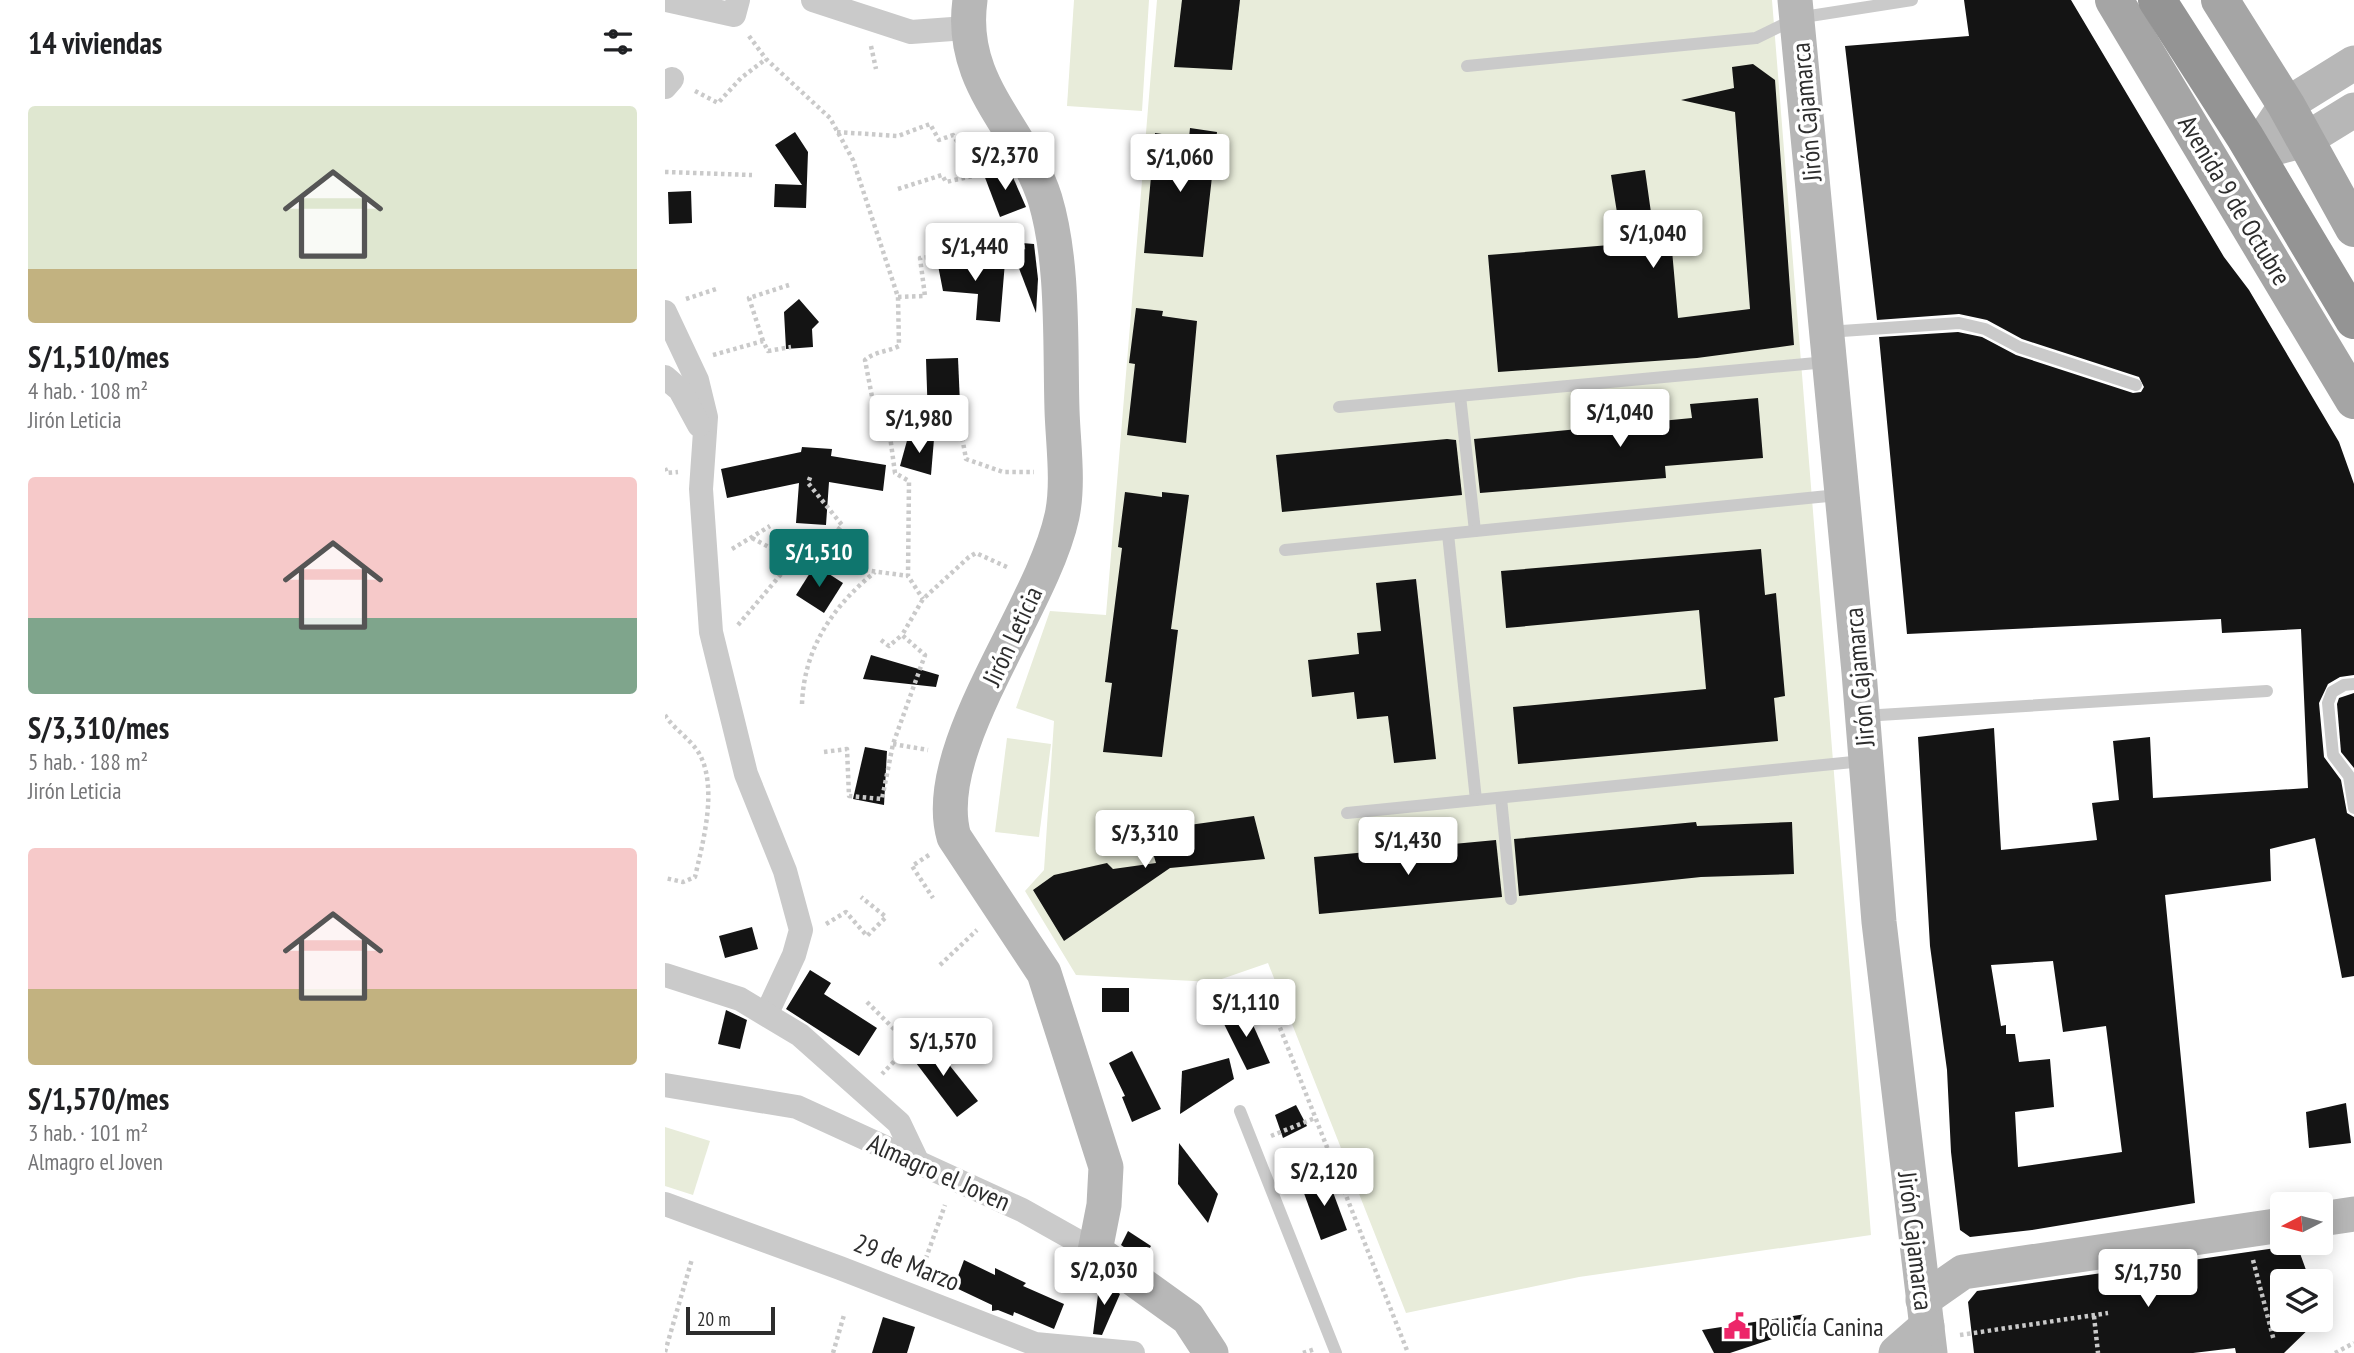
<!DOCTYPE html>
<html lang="es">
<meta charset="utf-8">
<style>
:root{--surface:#fff;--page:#f2f2f2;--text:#202124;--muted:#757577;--accent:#0f766e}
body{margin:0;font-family:"PT Sans Narrow",sans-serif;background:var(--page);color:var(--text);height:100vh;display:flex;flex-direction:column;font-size:26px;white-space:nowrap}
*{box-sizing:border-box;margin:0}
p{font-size:23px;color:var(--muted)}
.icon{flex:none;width:38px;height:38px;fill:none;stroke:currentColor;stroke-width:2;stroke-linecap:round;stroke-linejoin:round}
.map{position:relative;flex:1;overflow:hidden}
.sheet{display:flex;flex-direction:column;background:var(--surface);width:665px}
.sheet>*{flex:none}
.needle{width:46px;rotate:264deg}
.controls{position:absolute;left:1605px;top:1192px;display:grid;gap:14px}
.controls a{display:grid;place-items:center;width:63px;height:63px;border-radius:7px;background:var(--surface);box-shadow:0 4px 18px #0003;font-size:35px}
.scale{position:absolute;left:21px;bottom:18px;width:89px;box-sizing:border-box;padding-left:7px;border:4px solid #2d2d2d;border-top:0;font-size:19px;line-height:24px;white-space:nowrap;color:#2d2d2d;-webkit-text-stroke:5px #fff;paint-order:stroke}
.price{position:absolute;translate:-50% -60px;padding:0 16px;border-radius:7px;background:#fff;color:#222;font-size:23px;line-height:46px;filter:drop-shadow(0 2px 4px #0008)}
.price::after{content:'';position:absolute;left:50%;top:42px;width:21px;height:16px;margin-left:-10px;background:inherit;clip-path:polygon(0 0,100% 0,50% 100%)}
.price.on{background:var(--accent);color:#fff}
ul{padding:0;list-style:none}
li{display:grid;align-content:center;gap:14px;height:371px;padding:0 28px}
li span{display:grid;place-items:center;height:217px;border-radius:7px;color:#555}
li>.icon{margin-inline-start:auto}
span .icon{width:126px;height:126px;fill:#fffc;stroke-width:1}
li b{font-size:30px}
h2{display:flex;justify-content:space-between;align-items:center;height:84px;padding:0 28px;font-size:30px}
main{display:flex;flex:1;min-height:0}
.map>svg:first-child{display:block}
.green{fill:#e8ecda}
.building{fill:#141414;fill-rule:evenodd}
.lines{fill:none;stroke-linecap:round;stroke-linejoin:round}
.path{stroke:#cacaca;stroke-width:4.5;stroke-dasharray:3.5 3.5;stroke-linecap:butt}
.lane{stroke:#cacaca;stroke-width:12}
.street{stroke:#cacaca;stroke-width:24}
.secondary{stroke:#b7b7b7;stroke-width:35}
.primary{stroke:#a5a5a5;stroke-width:38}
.highway{stroke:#949494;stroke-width:38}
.labels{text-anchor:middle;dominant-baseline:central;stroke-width:7;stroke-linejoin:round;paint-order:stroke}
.street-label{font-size:26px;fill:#2d2d2d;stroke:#fff}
.poi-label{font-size:26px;fill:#2d2d2d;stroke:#fff;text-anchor:start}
</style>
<main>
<section class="sheet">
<h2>14 viviendas<svg class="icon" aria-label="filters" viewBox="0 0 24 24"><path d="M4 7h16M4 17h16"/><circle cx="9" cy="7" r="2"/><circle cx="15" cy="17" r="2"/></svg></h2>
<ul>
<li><span style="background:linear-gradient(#dfe7d0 75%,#c2b280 0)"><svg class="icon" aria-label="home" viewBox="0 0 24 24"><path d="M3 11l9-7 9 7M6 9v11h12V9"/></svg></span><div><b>S/1,510/mes</b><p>4 hab. · 108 m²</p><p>Jirón Leticia</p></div></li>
<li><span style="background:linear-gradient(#f6c9c9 65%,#7fa58c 0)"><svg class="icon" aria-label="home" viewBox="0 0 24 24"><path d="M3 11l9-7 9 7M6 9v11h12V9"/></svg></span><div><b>S/3,310/mes</b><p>5 hab. · 188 m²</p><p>Jirón Leticia</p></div></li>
<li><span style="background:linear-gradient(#f6c9c9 65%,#c2b280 0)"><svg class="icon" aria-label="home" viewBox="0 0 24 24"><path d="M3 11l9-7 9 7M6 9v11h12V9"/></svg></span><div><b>S/1,570/mes</b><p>3 hab. · 101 m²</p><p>Almagro el Joven</p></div></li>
</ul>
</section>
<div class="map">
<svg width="1689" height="1353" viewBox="0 0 1689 1353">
<rect width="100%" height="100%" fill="#fff"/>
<!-- green -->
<g class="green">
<path d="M 409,0 L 484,0 L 477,111 L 402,106 Z"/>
<path d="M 492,0 L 1107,0 L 1206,1235 L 914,1277 L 741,1313 L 603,963 L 548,982 L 411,975 L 360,891 L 379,870 L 389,721 L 351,708 L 385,611 L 441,615 Z"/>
<path d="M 342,738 L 386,744 L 374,837 L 330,832 Z"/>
<path d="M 0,1127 L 45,1141 L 28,1195 L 0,1186 Z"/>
</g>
<!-- building -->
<g class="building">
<path d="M 517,0 L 575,0 L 567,70 L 509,67 Z"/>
<path d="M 1299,0 L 1406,0 L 1559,257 L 1584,290 L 1674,442 L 1689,484 L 1689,675 L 1675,677 L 1663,684 L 1654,703 L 1659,757 L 1676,780 L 1682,813 L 1689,817 L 1689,976 L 1677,978 L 1650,838 L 1605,849 L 1606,881 L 1500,895 L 1530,1203 L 1367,1230 L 1305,1237 L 1295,1230 L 1286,1152 L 1282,1070 L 1265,946 L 1253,737 L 1329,728 L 1336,850 L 1432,840 L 1427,803 L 1454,800 L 1448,741 L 1485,737 L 1488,798 L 1643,788 L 1636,629 L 1557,633 L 1556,619 L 1242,634 L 1214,337 L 1293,332 L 1317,337 L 1351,355 L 1468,393 L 1476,392 L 1479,387 L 1474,377 L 1357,339 L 1322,320 L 1294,314 L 1212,320 L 1180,46 L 1304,36 ZM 1388,961 L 1398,1032 L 1441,1026 L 1457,1152 L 1353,1167 L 1350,1112 L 1389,1107 L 1385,1059 L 1354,1062 L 1350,1034 L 1341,1034 L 1341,1025 L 1336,1026 L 1326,965 Z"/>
<path d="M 1088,64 L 1110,80 L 1129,345 L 1032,358 L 833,372 L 823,255 L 957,244 L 946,175 L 980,170 L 990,241 L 1006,239 L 1013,318 L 1085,309 L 1070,112 L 1016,100 L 1069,88 L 1067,67 Z"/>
<path d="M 525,128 L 552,132 L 538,257 L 479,253 L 490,133 L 524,138 Z"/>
<path d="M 130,132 L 143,152 L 141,208 L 109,207 L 110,184 L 137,185 L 110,145 Z"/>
<path d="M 343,166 L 361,207 L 335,217 L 319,175 Z"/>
<path d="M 26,191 L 27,223 L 4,224 L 3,192 Z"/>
<path d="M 344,242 L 369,244 L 373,279 L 371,313 Z"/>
<path d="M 271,255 L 340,262 L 335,322 L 311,320 L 313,294 L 278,291 Z"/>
<path d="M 134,299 L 154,322 L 147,329 L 148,347 L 121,349 L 119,312 Z"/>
<path d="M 471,308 L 498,311 L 497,316 L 532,321 L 521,443 L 462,435 L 470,364 L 464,363 Z"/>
<path d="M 293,358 L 296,427 L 263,420 L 261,359 Z"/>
<path d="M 1093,398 L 1098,458 L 1000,466 L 1001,478 L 815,493 L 809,439 L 1027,418 L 1025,404 Z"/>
<path d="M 243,437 L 269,439 L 266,475 L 235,466 Z"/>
<path d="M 782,439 L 791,440 L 797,495 L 617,512 L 611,455 Z"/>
<path d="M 137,447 L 167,449 L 166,456 L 221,465 L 218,491 L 164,482 L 161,525 L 131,523 L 134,483 L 62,498 L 56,469 L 136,452 Z"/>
<path d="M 460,492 L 497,497 L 497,492 L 524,495 L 506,629 L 513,630 L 497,757 L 438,752 L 447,683 L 440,682 L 457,548 L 453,547 Z"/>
<path d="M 1096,549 L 1100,595 L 1111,593 L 1120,696 L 1109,698 L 1113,741 L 853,764 L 848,707 L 1041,689 L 1034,610 L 841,628 L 836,571 Z"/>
<path d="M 150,565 L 178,583 L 159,613 L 131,595 Z"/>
<path d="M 751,579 L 771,759 L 729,763 L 723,716 L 692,719 L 689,692 L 647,697 L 643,660 L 694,654 L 692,633 L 716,631 L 711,583 Z"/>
<path d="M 206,655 L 274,675 L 271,687 L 198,679 Z"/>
<path d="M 1689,693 L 1689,768 L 1676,752 L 1672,704 L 1674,698 Z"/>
<path d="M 200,747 L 222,751 L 219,805 L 188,799 Z"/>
<path d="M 589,816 L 600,859 L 505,868 L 399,941 L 368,890 L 389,875 L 442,863 L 448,869 L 491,863 L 481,831 Z"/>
<path d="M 1031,822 L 1032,826 L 1127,822 L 1129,874 L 1036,877 L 854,896 L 849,839 Z"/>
<path d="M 831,840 L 837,897 L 654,914 L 649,857 Z"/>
<path d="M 87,927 L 93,949 L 60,958 L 54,936 Z"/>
<path d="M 145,970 L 166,983 L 159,994 L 212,1028 L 194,1056 L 121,1009 Z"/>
<rect x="437" y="988" width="27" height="24"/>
<path d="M 580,1007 L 605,1063 L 582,1070 L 556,1018 Z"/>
<path d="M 61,1010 L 82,1020 L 75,1049 L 53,1044 Z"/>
<path d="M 262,1037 L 313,1101 L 292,1117 L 245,1055 Z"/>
<path d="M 467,1051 L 496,1109 L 467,1122 L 457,1097 L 460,1096 L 444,1063 Z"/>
<path d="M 564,1058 L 569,1079 L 515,1114 L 517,1071 Z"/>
<path d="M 1681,1103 L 1686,1143 L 1644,1148 L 1641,1112 Z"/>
<path d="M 631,1105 L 642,1126 L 618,1138 L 610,1115 Z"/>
<path d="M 514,1143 L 553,1194 L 543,1223 L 513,1184 Z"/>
<path d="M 662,1176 L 682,1230 L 656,1240 L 636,1185 Z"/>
<path d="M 463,1231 L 486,1246 L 477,1260 L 456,1245 Z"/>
<path d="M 1632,1245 L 1645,1281 L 1617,1281 L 1617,1320 L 1653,1320 L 1619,1353 L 1571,1353 L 1570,1348 L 1528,1353 L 1309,1353 L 1303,1302 L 1312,1291 Z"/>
<path d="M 299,1260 L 330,1275 L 330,1268 L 361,1283 L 358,1286 L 399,1304 L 389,1329 L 349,1312 L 348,1316 L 333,1310 L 327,1311 L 327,1305 L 289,1287 Z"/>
<path d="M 435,1279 L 455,1294 L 437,1335 L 428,1334 Z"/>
<path d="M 1141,1314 L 1144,1327 L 1065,1353 L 1049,1353 L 1037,1330 Z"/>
<path d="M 218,1317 L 250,1327 L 242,1353 L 207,1353 Z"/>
</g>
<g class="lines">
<!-- path -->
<g class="path">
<path d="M 84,36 L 101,59 L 165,118 L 188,160 L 233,297 L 234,346 C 222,352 211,351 200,360 L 208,402 L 222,414 L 230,473 L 244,481 L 243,576 L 258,599"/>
<path d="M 206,46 L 211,69"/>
<path d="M 30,91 L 53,103 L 76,78 L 101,59"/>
<path d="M 172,132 L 233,136 L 265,124 L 274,140 L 288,135 L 315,176"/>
<path d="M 0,172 L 87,175"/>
<path d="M 233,189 L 277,175 L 281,182 L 334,170"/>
<path d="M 233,297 L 260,296 L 255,258 L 360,247"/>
<path d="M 21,299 L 54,288"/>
<path d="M 98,341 L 84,298 L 124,285"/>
<path d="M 48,355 L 98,341 L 103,351 L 126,347"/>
<path d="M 296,431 L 301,459 L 338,472 L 369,472"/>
<path d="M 0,468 L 2,473 L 13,472"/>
<path d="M 87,538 L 128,560 L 243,576"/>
<path d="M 67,549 L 105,526"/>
<path d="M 73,625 L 128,560 L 166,539 L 177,525 L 143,483 L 146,475"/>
<path d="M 216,640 L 224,646 L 237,635"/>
<path d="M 137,704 C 139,648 168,606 210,572"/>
<path d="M 0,715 C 9,730 28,740 36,757 C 52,791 38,842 30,877 L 18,882 L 0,878"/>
<path d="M 228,744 L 263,750"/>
<path d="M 159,752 L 182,749 L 184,796 L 217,799 L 228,744 L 260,655 L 237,635 L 258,599 L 304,557 L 311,553 L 344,568"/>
<path d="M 264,855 L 247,866 L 268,898"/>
<path d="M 161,924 L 181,912 L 202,936 L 221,917 L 196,897"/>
<path d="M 275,965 L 312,930"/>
<path d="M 597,982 L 743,1353"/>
<path d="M 202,1002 L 245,1045 L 217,1074"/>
<path d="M 606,1136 L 650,1118"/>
<path d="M 1588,1260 L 1609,1341"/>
<path d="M 256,1272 L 280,1205"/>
<path d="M 1429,1316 L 1433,1353"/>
<path d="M 1295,1335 L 1443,1313"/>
<path d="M 0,1352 L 27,1259"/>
<path d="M 168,1353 L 179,1315"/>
<path d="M 638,1353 L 650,1349"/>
<path d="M 1670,1353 L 1689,1343"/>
</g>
<!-- lane -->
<g class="lane">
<path d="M 802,66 L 1091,38 L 1132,18 L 1247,0"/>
<path d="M 1162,332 L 1294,323 L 1320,329 L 1354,347 L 1471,385"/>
<path d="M 795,396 L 810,531"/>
<path d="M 674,407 L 1162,362"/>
<path d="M 783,534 L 811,800"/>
<path d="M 620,550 L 1173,495"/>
<path d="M 1689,684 L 1679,685 L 1667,692 L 1663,703 L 1668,755 L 1684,776 L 1689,808"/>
<path d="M 1198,716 L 1602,691"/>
<path d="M 836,798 L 846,899"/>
<path d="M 682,813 L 1198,761"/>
<path d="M 575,1111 L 671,1353"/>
</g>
<!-- street -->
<g class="street">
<path d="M 1,0 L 69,15 L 73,0"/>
<path d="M 148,0 L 246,32 L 301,28"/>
<path d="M 0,87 L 7,79"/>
<path d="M 0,312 L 32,380 L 41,417 L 36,489 L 46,632 L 81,774 L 120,871 L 136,930 L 129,955 L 102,1013"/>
<path d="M 0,377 L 15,390 L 34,425"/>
<path d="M 0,975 L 75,999 L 135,1035 L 234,1123 L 253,1163"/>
<path d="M 0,1085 L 132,1107 L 357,1210 L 430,1251"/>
<path d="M 0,1204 L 175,1268 L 370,1344 L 468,1353"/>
</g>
<!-- secondary -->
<g class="secondary">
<path d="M 305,0 C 293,85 357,127 380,199 C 399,262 395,344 397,410 C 398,443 404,483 397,516 C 377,609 263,749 289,837 L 379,973 L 441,1167 L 439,1205 L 430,1251 L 523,1318 L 546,1353"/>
<path d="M 1130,0 L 1194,672 L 1214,922 L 1265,1353"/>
<path d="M 1613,147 L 1640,140 L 1689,110"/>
<path d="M 1589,153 L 1621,105 L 1689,63"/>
<path d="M 1656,1219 L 1689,1214"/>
<path d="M 1258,1300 L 1298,1272 L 1617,1225"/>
<path d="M 1231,1353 L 1262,1326"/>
</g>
<!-- primary -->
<g class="primary">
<path d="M 1449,0 L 1689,400"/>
<path d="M 1555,0 L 1621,105 L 1689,228"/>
</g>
<!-- highway -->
<path class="highway" d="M 1492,0 L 1580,137 L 1689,320"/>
</g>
<!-- icons -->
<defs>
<symbol id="civic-bare" viewBox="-9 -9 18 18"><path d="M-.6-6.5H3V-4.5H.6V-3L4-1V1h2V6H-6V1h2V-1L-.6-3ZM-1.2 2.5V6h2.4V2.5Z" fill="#ed2669" stroke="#fff" stroke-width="2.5" paint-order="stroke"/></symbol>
</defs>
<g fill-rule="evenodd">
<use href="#civic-bare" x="1053" y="1307" width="38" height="38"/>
</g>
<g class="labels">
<!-- street labels -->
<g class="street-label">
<text transform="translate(1141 112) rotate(-95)">Jirón Cajamarca</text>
<text transform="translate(1570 200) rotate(59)">Avenida 9 de Octubre</text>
<text transform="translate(347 636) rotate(-65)">Jirón Leticia</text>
<text transform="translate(1194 677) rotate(-95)">Jirón Cajamarca</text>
<text transform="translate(274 1172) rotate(24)">Almagro el Joven</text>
<text transform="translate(1251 1241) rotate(83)">Jirón Cajamarca</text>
<text transform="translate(242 1262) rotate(22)">29 de Marzo</text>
</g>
<!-- poi labels -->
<g class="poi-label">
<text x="1093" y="1326">Policía Canina</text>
</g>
</g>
</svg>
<div class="controls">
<a><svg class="needle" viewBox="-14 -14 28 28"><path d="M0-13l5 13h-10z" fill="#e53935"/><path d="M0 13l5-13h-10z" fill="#757577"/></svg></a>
<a><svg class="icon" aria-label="layers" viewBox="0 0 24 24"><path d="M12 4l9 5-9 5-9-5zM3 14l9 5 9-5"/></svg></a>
</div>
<div class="scale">20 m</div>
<b class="price" style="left:340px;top:192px">S/2,370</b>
<b class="price" style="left:515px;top:194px">S/1,060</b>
<b class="price" style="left:988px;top:270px">S/1,040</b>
<b class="price" style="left:310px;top:283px">S/1,440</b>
<b class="price" style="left:955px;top:449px">S/1,040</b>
<b class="price" style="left:254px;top:455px">S/1,980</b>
<b class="price on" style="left:154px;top:589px">S/1,510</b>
<b class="price" style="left:480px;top:870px">S/3,310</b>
<b class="price" style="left:743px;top:877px">S/1,430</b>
<b class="price" style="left:581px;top:1039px">S/1,110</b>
<b class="price" style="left:278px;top:1078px">S/1,570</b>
<b class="price" style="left:659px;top:1208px">S/2,120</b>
<b class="price" style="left:439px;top:1307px">S/2,030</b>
<b class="price" style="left:1483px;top:1309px">S/1,750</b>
</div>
</main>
